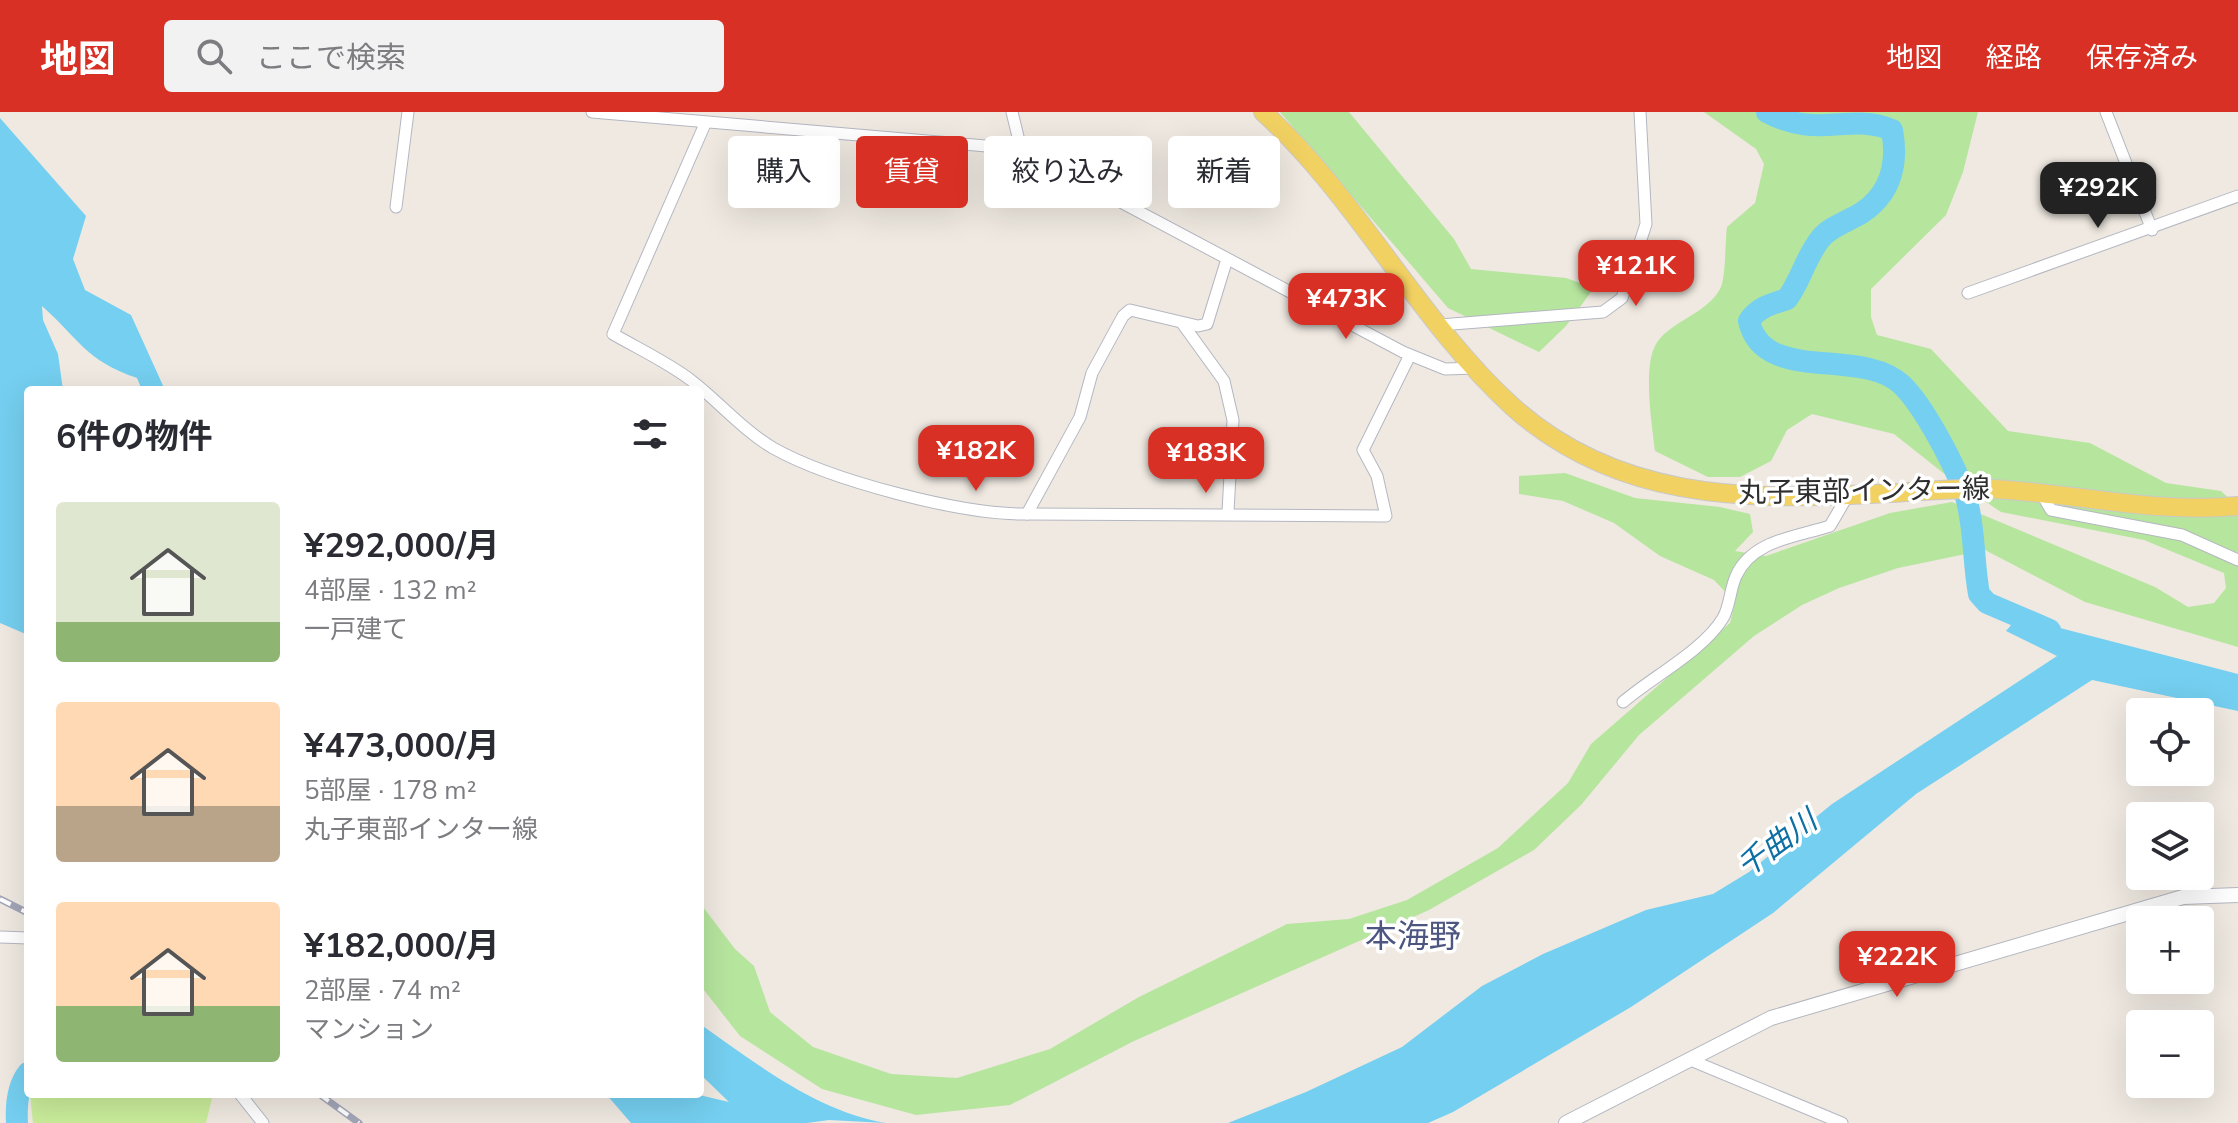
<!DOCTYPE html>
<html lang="ja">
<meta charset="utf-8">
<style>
:root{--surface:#fff;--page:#f2f2f3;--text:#2b2b33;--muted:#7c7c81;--accent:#d93025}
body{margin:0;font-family:"Nunito Sans","Noto Sans JP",sans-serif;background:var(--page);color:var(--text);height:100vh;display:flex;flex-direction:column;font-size:30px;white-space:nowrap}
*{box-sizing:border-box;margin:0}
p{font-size:26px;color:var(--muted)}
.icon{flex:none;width:44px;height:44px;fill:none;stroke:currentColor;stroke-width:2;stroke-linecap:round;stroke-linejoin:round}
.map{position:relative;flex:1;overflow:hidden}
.sheet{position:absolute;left:24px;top:274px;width:680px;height:712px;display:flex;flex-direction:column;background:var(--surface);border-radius:8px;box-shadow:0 8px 32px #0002}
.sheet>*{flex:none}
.banner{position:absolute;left:728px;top:24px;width:760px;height:72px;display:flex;gap:16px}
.buttons{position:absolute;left:2126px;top:586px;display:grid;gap:16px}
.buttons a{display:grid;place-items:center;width:88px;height:88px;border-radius:8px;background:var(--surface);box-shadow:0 8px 32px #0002;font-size:40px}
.price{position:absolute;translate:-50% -68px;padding:0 18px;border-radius:16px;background:var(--accent);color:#fff;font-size:26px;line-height:52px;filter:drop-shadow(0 2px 4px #0008)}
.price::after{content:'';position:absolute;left:50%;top:48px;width:24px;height:18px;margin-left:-12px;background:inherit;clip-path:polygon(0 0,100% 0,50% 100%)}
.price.on{background:#222;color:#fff}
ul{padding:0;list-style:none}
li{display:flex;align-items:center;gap:24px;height:200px;padding:0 32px}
li span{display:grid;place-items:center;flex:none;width:224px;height:160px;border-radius:8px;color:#555}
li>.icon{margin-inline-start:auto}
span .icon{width:96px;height:96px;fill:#fffc;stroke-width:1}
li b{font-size:34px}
h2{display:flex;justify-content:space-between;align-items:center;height:96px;padding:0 32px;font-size:34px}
.chip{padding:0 28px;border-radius:8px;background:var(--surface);box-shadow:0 8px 32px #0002;font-size:28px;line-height:72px}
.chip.on{background:var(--accent);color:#fff}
header{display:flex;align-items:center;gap:48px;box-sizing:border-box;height:112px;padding:0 40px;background:var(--accent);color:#fff}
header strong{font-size:38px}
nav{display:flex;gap:44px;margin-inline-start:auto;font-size:28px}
.search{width:560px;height:72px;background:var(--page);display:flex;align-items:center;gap:20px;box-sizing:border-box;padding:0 28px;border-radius:8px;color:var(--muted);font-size:30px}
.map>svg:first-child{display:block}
.green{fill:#b6e59e}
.pitch{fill:#c9ec9a}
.water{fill:#75cff0}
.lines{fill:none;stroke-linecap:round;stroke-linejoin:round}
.river{stroke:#75cff0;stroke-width:22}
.minor-casing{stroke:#b4b7c1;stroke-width:13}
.tertiary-casing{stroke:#b4b7c1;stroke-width:16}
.primary-casing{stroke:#c9c9c9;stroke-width:20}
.minor{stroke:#fff;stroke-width:11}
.tertiary{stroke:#fff;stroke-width:14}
.primary{stroke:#f2d163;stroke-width:18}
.rail-casing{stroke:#a3a6b8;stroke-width:7}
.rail{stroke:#fff;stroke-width:4;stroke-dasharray:12;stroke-linecap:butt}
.labels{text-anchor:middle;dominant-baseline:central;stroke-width:7;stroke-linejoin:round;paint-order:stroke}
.street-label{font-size:28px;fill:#2e2e2e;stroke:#fff}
.water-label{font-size:30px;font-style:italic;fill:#0d6fa3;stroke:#fff}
.quarter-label{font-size:32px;fill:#4d5680;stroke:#fff}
</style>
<header>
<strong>地図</strong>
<div class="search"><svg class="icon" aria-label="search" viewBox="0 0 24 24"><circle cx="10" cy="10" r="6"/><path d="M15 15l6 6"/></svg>ここで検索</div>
<nav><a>地図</a><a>経路</a><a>保存済み</a></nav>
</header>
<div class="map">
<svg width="2238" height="1011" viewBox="0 0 2238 1011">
<rect width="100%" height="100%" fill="#efe9e1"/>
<!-- green -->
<g class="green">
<path d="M 1280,0 L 1349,0 L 1454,127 L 1471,157 L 1566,166 L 1594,176 L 1566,214 L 1539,240 L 1448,196 Z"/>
<path d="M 1704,0 L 1978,0 L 1963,60 L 1946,103 L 1871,177 L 1871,205 L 1877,223 L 1931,237 L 2008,319 L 2090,331 L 2166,371 L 2221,379 L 2238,395 L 2238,535 L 2085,490 L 1985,438 L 1898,456 L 1839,476 L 1802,493 L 1754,524 L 1639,623 L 1581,693 L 1534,738 L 1429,798 L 1134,929 L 1010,993 L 916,1003 L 822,977 L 740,924 L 700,873 L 700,791 L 735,837 L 754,854 L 770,900 L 813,935 L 891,962 L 957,966 L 1050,937 L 1139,885 L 1287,812 L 1349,807 L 1407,788 L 1498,736 L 1568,671 L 1591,632 L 1730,511 L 1735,490 L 1714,468 L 1660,444 L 1614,411 L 1563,389 L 1519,382 L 1519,364 L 1565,361 L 1635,386 L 1720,395 L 1750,402 L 1753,420 L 1735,439 L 1766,444 L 1890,401 L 1952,390 L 2155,475 L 2188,495 L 2214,491 L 2226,476 L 2224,461 L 2144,428 L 2001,400 L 1947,364 L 1894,322 L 1812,302 L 1787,318 L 1771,349 L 1740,365 L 1708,365 L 1655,339 C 1652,313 1643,258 1655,234 C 1667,210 1706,203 1720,177 C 1726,167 1725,129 1727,115 L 1755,91 L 1764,52 L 1756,37 Z"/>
</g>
<!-- pitch -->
<path class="pitch" d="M 30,982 L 213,982 L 206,1011 L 33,1011 Z"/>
<!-- water -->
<g class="water">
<path d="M 0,6 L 86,104 L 73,147 L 85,178 L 131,203 L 165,278 L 142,278 L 137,266 C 86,249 78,226 42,194 L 43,208 L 58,242 L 63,278 L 28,278 L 28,523 L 0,511 Z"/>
<path d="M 2018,505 L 2238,562 L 2238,599 L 2092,568 L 1916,682 L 1773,801 L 1631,895 L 1453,1000 L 1428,1011 L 1228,1011 L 1306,980 L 1402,935 L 1482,874 L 1543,842 L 1646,798 L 1713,782 L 1749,760 L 1832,692 L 2057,544 L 2006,519 Z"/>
<path d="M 700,912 C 757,952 816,999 886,1011 L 829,1008 L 807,1011 L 631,1011 L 606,982 L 695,982 L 729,990 L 700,962 Z"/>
</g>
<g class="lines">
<!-- river -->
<g class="river">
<path d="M 1767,0 C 1819,28 1850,0 1892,18 C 1898,50 1892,80 1863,100 C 1849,109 1831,114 1821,126 C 1806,144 1801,168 1787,187 C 1772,192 1758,195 1749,209 C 1763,273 1861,234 1902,273 C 1924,294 1956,355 1966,385 C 1975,416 1973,450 1979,482 L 1987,491 L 2050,518"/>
<path d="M 17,1011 C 16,994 17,975 28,961"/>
</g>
<defs>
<g id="minor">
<path d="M 592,0 L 1021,37 L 1403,240 L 1445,257 L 1475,256"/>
<path d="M 1012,0 L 1021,37"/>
<path d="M 2106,0 L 2152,118"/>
<path d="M 705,12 L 613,222 C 639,237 669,251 692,269 C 719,290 744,319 773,336 C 830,368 961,403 1027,402 L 1080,305 L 1092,261 L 1123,204 L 1130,198 L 1198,214 L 1207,212 L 1227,147"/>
<path d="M 396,95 L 408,0"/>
<path d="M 1968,181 L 2238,84"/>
<path d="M 1182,211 L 1224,269 L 1233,308 L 1228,400"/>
<path d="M 1440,213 L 1603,200 L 1622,186 L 1646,112 L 1640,0"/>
<path d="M 2041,381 L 2051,398 L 2182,423 L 2238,448"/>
<path d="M 1027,402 L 1386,404 L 1377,364 L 1363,338 L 1410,243"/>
<path d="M 1623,590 C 1652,565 1704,538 1723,506 C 1730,494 1730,477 1736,464 C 1752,428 1796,425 1830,414 L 1848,383"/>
<path d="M 0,825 L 28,826"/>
<path d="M 1688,947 L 1842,1011"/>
<path d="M 240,982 L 263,1011"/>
</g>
<path id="tertiary" d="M 1566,1011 L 1771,906 L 2183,785 L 2238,783"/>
<path id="primary" d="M 1263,0 C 1357,85 1419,210 1513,295 C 1615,386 1741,389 1871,382 C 1911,381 1952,375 1992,377 C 2075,381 2155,402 2238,394"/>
</defs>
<!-- minor casing -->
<use href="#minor" class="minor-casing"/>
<!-- tertiary casing -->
<use href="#tertiary" class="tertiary-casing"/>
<!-- primary casing -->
<use href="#primary" class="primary-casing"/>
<!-- minor -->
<use href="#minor" class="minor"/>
<!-- tertiary -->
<use href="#tertiary" class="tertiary"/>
<!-- primary -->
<use href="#primary" class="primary"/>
<defs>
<g id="rail">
<path d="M 0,787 L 28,801"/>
<path d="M 319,982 L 359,1011"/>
</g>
</defs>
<!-- rail casing -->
<use href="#rail" class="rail-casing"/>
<!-- rail -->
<use href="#rail" class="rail"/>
</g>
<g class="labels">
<!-- street labels -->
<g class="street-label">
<text transform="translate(1864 379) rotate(-1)">丸子東部インター線</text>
</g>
<!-- water labels -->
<g class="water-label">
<text transform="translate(1777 732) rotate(-36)">千曲川</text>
</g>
<!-- quarter labels -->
<g class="quarter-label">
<text x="1413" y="824">本海野</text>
</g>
</g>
</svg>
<div class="buttons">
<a><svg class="icon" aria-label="locate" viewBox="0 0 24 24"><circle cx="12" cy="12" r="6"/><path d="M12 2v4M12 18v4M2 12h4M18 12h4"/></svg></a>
<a><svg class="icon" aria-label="layers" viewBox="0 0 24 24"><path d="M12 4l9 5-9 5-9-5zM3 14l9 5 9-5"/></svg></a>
<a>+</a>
<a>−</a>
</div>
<b class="price on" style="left:2098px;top:118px">¥292K</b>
<b class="price" style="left:1636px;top:196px">¥121K</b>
<b class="price" style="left:1346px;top:229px">¥473K</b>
<b class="price" style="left:976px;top:381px">¥182K</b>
<b class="price" style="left:1206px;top:383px">¥183K</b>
<b class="price" style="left:1897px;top:887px">¥222K</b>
<div class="banner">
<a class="chip">購入</a>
<a class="chip on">賃貸</a>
<a class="chip">絞り込み</a>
<a class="chip">新着</a>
</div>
<section class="sheet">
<h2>6件の物件<svg class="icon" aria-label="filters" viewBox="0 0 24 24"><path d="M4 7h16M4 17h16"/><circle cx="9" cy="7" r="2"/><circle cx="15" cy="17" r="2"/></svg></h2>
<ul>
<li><span style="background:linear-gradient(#dfe7d0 75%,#8fb573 0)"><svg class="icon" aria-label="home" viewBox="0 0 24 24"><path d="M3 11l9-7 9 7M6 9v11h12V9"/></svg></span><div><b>¥292,000/月</b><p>4部屋 · 132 m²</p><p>一戸建て</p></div></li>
<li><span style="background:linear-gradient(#ffd9b3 65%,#b9a48a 0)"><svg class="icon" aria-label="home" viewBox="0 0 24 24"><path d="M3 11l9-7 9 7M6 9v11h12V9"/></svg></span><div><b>¥473,000/月</b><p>5部屋 · 178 m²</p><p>丸子東部インター線</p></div></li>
<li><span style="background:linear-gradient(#ffd9b3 65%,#8fb573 0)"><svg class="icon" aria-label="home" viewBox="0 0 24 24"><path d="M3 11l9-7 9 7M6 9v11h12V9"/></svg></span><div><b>¥182,000/月</b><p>2部屋 · 74 m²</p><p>マンション</p></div></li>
</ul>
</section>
</div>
